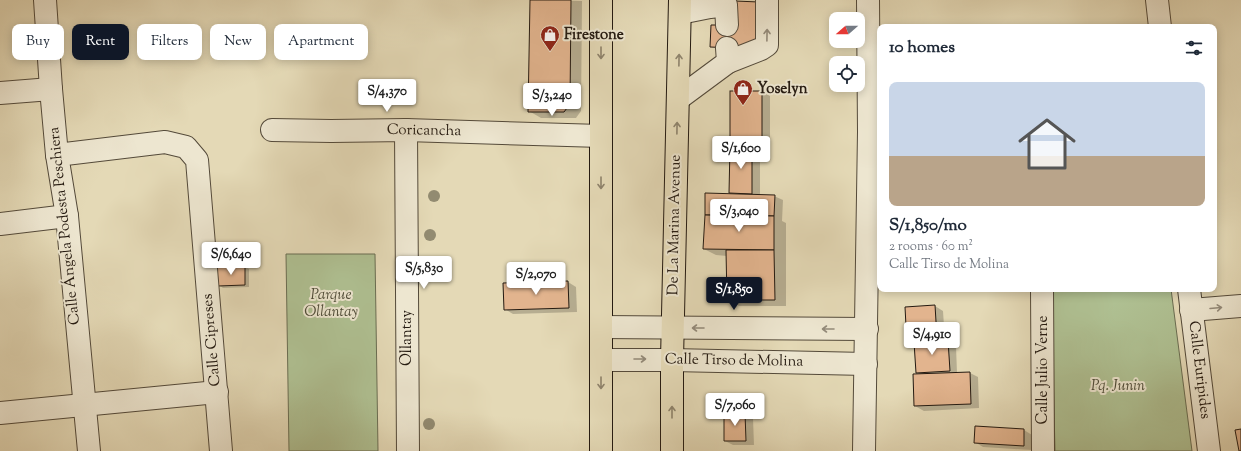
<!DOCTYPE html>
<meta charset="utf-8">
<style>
:root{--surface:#fff;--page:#f6f6f7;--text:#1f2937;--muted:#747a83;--line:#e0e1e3;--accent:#111827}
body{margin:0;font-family:"Sorts Mill Goudy",serif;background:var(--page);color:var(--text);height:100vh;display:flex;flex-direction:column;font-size:15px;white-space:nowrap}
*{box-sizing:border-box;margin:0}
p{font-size:13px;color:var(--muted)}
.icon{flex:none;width:22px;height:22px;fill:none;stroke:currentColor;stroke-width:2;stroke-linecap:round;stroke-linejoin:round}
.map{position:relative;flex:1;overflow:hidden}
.panel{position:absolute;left:877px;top:24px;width:340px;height:268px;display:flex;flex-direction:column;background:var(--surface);border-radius:8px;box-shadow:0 2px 10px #0003}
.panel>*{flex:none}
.banner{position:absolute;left:12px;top:24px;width:380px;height:36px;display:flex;gap:8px}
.needle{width:26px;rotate:250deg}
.buttons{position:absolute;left:829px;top:12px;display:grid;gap:8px}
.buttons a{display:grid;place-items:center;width:36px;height:36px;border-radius:8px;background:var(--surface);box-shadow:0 2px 10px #0003;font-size:20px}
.price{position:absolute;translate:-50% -34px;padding:0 9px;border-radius:4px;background:#fff;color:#222;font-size:13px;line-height:26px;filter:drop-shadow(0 1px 2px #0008)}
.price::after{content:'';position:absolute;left:50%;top:24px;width:12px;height:9px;margin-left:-6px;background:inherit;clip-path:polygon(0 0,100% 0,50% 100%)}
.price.current{background:var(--accent);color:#fff}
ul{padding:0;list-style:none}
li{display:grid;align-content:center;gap:8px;height:212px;padding:0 12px}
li+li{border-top:1px solid var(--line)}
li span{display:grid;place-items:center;height:124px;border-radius:8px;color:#555}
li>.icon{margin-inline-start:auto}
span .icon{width:72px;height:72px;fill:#fffc;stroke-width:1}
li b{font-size:17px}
h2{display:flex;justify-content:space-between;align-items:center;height:48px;padding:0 12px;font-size:17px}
.chip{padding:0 14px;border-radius:8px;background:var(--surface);box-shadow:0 2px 10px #0003;font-size:14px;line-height:36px}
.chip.current{background:var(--accent);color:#fff}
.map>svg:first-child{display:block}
.green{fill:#afc092;stroke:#6a6d52}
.shadow{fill:#0003}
.building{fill:#e2b48e;stroke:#241a11}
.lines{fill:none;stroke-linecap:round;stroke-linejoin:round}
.minor-casing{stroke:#544a3a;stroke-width:24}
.major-casing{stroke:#241a11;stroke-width:24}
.minor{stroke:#ede6d0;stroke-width:22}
.major{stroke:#e4d9b6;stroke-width:22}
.tree{fill:#928b71}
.oneway{stroke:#938a7a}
.oneway2{stroke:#8e836c}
.labels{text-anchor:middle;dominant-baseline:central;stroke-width:4;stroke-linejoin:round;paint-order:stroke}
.poi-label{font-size:15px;font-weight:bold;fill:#241a11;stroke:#ede6d0;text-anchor:start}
.street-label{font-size:15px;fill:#241a11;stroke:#ede6d0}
.park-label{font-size:15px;font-style:italic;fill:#4e4c38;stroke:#ede6d0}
</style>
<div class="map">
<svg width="1241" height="451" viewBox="0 0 1241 451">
<rect width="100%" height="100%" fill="#e4d9b6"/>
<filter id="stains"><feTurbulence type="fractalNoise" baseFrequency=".005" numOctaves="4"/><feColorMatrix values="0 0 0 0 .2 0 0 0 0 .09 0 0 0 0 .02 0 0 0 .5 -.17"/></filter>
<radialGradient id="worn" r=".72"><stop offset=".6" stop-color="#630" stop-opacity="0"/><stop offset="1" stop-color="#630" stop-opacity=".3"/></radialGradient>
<!-- green -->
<g class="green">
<path d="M 286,254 L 375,254 L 378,451 L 289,451 Z"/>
<path d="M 1051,289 L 1171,289 L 1192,451 L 1055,451 Z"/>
</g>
<!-- shadow -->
<g class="shadow">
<path d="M 531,0 L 582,1 L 581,111 L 576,118 L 541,118 L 529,111 Z"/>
<path d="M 731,92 L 762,92 L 770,96 L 770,151 L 760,151 L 760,195 L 774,196 L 783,200 L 782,221 L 786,223 L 786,306 L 739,306 L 728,299 L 727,256 L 716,255 L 704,249 L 730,194 Z"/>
<path d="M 245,267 L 249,269 L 249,287 L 223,288 L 219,285 Z"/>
<path d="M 568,282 L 576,287 L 577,312 L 513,314 L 505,309 Z"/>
<path d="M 935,306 L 943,311 L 945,341 L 947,341 L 956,346 L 957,373 L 970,373 L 978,377 L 979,408 L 924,411 L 915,406 L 921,375 L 917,372 L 921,342 L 915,339 L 914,329 L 907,325 Z"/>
<path d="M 745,414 L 753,418 L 754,445 L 733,445 L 725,441 Z"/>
<path d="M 1024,430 L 1032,435 L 1032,450 L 983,447 L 975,442 Z"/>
</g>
<!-- building -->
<g class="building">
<path d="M 530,0 L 571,0 L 570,104 L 564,112 L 528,112 Z"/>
<path d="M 735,1 L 759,2 L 758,49 L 710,47 L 711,25 L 727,25 Z"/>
<rect x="730" y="91" width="32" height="56"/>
<path d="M 730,147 L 752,147 L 752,194 L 729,193 Z"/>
<path d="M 705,193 L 775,195 L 774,216 L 705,215 Z"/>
<path d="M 705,215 L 774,216 L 774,250 L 703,249 Z"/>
<path d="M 726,250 L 774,250 L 775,300 L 727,300 Z"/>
<path d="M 217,266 L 245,266 L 245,285 L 218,286 Z"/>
<path d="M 568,281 L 569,308 L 504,310 L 503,283 Z"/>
<path d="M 935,305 L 937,338 L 914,339 L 913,325 L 906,326 L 905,307 Z"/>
<path d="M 948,340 L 950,371 L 916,373 L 914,342 Z"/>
<path d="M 970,372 L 971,404 L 914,406 L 913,374 Z"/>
<path d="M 724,413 L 745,413 L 746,441 L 724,441 Z"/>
<path d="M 975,426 L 1024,429 L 1024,446 L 974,443 Z"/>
<path d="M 1241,429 L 1241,451 L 1239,451 L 1235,430 Z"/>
</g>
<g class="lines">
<defs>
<g id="minor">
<path d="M 45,0 L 51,89 L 57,155 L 67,216 L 89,451"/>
<path d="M 1157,0 L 1160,27"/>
<path d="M 680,13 L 710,7 L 726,5 L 727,25"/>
<path d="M 728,62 L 761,49 L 767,45 L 767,0"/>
<path d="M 0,93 L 51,89"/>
<path d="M 678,99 L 728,62 L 727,48"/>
<path d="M 272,130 L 331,131 L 406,130 L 601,136"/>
<path d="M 406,130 L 408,451"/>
<path d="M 57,155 L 165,142 L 186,147 L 197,160 L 221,451"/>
<path d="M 0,224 L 67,216"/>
<path d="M 1042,289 L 1043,451"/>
<path d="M 1189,289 L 1209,451"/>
<path d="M 1191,310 L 1241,306"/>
<path d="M 601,327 L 867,329"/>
<path d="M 601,360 L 672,360 L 866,364"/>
<path d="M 0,413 L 217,392"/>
<path d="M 864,451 L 869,132 L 868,0"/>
</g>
<g id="major">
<path d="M 601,0 L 601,451"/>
<path d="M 672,451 L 672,360 L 680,0"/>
</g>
</defs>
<!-- minor casing -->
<use href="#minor" class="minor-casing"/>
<!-- major casing -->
<use href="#major" class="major-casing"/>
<!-- minor -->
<use href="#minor" class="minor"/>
<!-- major -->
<use href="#major" class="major"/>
</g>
<!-- trees -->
<g class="tree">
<circle cx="434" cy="196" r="6"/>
<circle cx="430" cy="235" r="6"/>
<circle cx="429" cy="424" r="6"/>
</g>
<!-- one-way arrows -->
<defs><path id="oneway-shaft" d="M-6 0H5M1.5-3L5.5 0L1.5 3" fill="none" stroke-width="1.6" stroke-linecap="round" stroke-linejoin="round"/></defs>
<g class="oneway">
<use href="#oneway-shaft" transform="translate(767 35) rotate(-89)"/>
<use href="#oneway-shaft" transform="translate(1216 308) rotate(-5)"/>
<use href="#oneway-shaft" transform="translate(698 328) rotate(-180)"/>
<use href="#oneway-shaft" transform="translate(828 329) rotate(-180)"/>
<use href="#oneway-shaft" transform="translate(640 359)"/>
</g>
<g class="oneway2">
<use href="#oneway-shaft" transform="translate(601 53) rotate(90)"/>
<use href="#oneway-shaft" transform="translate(679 60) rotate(-89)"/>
<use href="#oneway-shaft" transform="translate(677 128) rotate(-89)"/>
<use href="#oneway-shaft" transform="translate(601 183) rotate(90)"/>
<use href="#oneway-shaft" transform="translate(601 383) rotate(90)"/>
<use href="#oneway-shaft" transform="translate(672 412) rotate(-90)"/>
</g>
<!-- icons -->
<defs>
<symbol id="shop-pin" viewBox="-11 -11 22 30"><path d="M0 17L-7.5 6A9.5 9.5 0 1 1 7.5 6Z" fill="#8f2418" stroke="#ede6d0"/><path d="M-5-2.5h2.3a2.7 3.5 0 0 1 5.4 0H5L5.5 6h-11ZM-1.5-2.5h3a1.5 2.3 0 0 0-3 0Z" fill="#fff"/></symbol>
</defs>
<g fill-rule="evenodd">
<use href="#shop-pin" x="539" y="24" width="22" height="30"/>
<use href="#shop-pin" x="732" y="78" width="22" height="30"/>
</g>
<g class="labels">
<!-- poi labels -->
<g class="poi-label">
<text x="564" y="35">Firestone</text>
<text x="757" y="89">Yoselyn</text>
</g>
<!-- street labels -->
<g class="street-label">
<text transform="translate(424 131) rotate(1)">Coricancha</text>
<text transform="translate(675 225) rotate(-89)">De La Marina Avenue</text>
<text transform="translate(65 226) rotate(-96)">Calle Ángela Podesta Peschiera</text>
<text transform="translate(407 338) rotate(-90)">Ollantay</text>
<text transform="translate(212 340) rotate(-95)">Calle Cipreses</text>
<text transform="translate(734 361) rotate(1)">Calle Tirso de Molina</text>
<text transform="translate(1043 370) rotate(-90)">Calle Julio Verne</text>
<text transform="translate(1199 370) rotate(83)">Calle Euripides</text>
</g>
<!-- park labels -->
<g class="park-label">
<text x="331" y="295">Parque<tspan x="331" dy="17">Ollantay</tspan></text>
<text x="1118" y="386">Pq. Junin</text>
</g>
</g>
<rect width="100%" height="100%" filter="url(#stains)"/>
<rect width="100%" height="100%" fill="url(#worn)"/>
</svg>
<div class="buttons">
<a><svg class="needle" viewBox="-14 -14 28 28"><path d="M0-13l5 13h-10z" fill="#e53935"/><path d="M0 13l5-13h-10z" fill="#747a83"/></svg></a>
<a><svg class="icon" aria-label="locate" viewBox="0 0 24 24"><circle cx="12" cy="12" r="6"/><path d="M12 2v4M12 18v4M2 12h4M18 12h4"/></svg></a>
</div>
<b class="price" style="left:387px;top:113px">S/4,370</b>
<b class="price" style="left:552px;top:117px">S/3,240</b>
<b class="price" style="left:741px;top:170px">S/1,600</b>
<b class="price" style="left:739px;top:233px">S/3,040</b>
<b class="price" style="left:231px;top:276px">S/6,640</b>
<b class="price" style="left:424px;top:290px">S/5,830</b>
<b class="price" style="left:536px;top:296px">S/2,070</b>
<b class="price current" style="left:734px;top:311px">S/1,850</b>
<b class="price" style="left:932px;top:356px">S/4,910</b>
<b class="price" style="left:735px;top:427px">S/7,060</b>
<div class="banner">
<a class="chip">Buy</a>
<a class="chip current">Rent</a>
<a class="chip">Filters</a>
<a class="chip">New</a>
<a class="chip">Apartment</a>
</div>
<section class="panel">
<h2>10 homes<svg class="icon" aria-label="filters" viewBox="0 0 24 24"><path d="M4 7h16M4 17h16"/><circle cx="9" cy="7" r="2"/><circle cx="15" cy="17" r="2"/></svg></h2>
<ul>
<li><span style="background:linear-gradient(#c9d6e8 60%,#b9a48a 0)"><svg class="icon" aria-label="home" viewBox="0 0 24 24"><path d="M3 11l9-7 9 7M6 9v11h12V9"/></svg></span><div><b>S/1,850/mo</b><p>2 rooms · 60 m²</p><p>Calle Tirso de Molina</p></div></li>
</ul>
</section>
</div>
